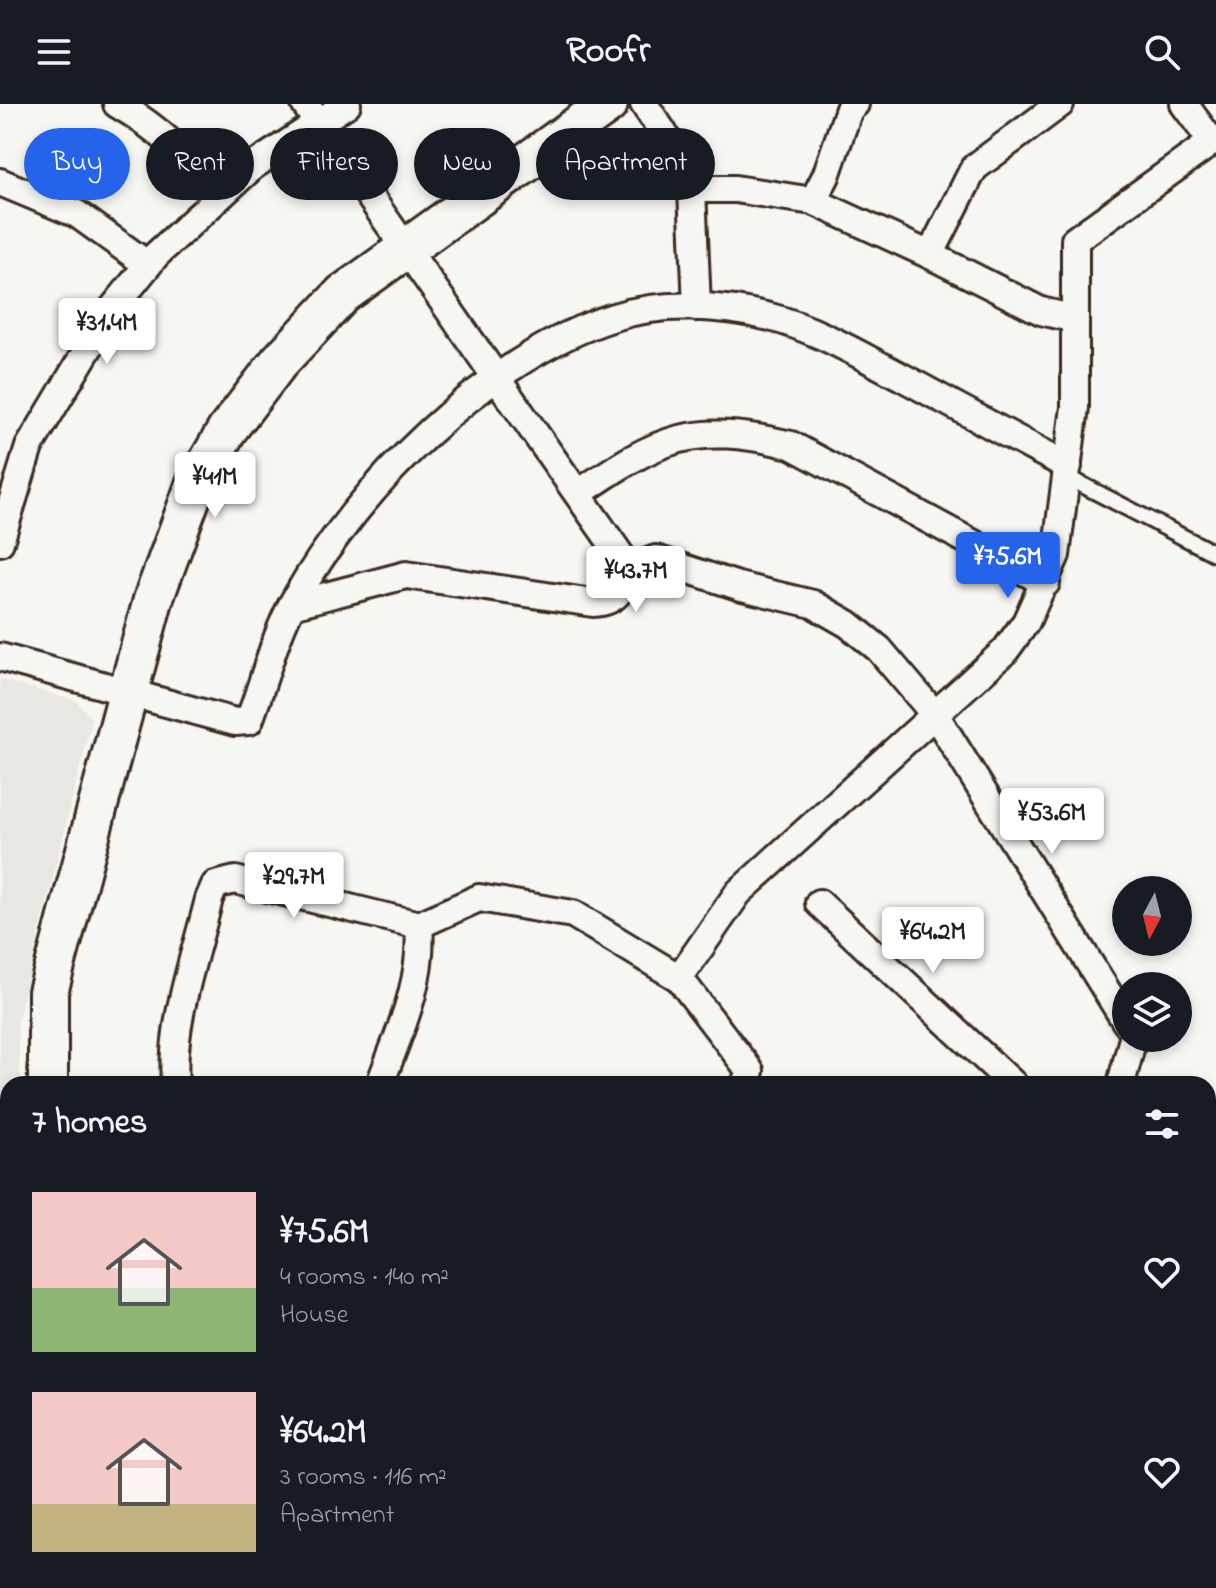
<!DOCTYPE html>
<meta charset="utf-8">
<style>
:root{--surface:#171b24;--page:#20242c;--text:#f1f3f6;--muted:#9ea1a6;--accent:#2563eb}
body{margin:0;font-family:"Indie Flower",sans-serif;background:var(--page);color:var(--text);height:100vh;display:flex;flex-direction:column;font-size:30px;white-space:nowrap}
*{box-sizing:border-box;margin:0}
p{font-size:26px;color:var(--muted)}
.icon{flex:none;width:44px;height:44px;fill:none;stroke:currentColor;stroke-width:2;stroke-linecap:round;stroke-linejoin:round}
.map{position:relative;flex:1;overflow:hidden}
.panel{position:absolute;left:0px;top:972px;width:1216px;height:512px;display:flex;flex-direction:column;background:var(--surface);border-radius:24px 24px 0 0;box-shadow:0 4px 12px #0003}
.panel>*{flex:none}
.hud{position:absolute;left:24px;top:24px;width:800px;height:72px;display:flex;gap:16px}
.needle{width:52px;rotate:187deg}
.fabs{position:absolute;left:1112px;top:772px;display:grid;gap:16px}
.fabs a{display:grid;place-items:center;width:80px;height:80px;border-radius:50%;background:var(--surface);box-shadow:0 4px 12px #0003;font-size:40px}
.price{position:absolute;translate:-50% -68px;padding:0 18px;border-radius:8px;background:#fff;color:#222;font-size:26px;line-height:52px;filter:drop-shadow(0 2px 4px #0008)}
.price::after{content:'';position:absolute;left:50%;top:48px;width:24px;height:18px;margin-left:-12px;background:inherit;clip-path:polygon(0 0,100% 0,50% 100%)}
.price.active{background:var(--accent);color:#fff}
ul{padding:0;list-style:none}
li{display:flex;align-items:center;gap:24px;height:200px;padding:0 32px}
li span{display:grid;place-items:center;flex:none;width:224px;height:160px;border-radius:0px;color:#555}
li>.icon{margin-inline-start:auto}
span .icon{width:96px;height:96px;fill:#fffc;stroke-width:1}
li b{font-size:34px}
h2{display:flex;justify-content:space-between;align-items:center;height:96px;padding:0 32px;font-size:34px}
.pill{padding:0 28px;border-radius:36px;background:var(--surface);box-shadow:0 4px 12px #0003;font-size:28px;line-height:72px}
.pill.active{background:var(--accent);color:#fff}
header{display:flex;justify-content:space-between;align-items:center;height:104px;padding:0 32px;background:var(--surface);font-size:36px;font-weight:700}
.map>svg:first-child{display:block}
.built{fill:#e8e7e2}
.building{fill:#c8c3be;stroke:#3b2a1e;stroke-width:2}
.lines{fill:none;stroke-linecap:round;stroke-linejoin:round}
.lane-casing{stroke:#3b2a1e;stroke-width:20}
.street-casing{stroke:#3b2a1e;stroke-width:32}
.secondary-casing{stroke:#3b2a1e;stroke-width:44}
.path{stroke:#3b2a1e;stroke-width:5;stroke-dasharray:6 6;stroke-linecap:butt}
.lane{stroke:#f6f6f2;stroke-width:14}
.street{stroke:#f6f6f2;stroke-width:26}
.secondary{stroke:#f6f6f2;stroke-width:38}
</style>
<header><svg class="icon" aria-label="menu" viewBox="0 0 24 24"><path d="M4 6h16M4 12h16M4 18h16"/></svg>Roofr<svg class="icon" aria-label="search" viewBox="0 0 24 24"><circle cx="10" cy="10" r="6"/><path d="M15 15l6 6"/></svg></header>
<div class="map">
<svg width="1216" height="1484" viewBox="0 0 1216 1484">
<rect width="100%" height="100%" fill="#f6f6f2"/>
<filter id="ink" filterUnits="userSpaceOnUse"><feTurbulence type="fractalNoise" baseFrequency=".0125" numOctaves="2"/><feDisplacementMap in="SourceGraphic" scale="16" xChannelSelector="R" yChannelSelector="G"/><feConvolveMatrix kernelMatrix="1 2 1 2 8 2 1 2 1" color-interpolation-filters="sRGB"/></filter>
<g filter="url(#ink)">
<!-- built -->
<path class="built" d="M 0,575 L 76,597 L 92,615 L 17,919 L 21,980 L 8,980 L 8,1454 L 0,1456 Z"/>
<!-- building -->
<path class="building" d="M 0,1036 L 8,1062 L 8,1395 L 0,1397 Z"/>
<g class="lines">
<defs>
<path id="lane" d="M 1067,373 L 1216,450"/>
<g id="street">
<path d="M 117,0 C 159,24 189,54 221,91"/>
<path d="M 305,0 L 630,465"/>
<path d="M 644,0 L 663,28 L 692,85 L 697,203"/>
<path d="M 1184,0 L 1212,38"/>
<path d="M 0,78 L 77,110 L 148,161"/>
<path d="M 692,85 L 735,85 L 813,97 L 930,151 L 1041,207 L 1075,215"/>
<path d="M 813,97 L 826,72 L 849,5 L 855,0"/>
<path d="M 930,151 L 974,64 L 1060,0"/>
<path d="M 579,389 C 659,334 693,317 791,341 L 1046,479"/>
<path d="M 0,438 L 29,343 L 110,208 L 156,151 L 253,62 L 347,0"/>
<path d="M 292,501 L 406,471 L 593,499 C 617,498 622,486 630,465 L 656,455 L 738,482 L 813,500 L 848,520 L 879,545 L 936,612 L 1126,918"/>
<path d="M 0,553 L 235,618 L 249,617 C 264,578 274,533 294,497 C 358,383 487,253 614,213 C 663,197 721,201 770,213 C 817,225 859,251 902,273 C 957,303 1012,333 1068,362"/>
<path d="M 819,799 L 1013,980"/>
<path d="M 419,821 L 479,794 L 573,810 L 679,874 L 750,967 L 745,980"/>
<path d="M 679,874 L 738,789 L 1005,547 L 1026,518 L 1056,451 L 1075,303 L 1075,136 L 1216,35"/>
<path d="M 175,980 C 170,920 195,853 209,795 L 215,781 L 235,776 L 419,821 C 424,877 399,929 380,980"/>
<path d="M 1121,980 L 1133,934"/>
<path d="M 1208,1137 L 1216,1141"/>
<path d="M 389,1476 L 391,1484"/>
<path d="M 675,1484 L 700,1476"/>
<path d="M 751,1484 L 751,1476"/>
</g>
<g id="secondary">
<path d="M 48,980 L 48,888 L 153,496 L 196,379 L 227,326 L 279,258 L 343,190 L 608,0"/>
<path d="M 203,1476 L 206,1484"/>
<path d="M 43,1484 L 68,1476"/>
</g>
</defs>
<!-- lane casing -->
<use href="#lane" class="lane-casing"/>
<!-- street casing -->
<use href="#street" class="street-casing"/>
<!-- secondary casing -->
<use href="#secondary" class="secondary-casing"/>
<!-- path -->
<path class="path" d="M 1002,1484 L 1004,1476"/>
<!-- lane -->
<use href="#lane" class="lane"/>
<!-- street -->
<use href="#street" class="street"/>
<!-- secondary -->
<use href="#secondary" class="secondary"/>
</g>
</g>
</svg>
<div class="fabs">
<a><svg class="needle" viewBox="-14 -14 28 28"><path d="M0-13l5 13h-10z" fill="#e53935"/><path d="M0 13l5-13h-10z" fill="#9ea1a6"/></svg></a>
<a><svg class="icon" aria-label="layers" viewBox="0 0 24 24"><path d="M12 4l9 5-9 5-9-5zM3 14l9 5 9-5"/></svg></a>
</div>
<b class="price" style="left:107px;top:262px">¥31.4M</b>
<b class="price" style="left:215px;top:416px">¥41M</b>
<b class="price active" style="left:1008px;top:496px">¥75.6M</b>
<b class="price" style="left:636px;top:510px">¥43.7M</b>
<b class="price" style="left:1052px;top:752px">¥53.6M</b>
<b class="price" style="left:294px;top:816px">¥29.7M</b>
<b class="price" style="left:933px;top:871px">¥64.2M</b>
<div class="hud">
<a class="pill active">Buy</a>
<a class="pill">Rent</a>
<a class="pill">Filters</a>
<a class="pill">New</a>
<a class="pill">Apartment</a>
</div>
<section class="panel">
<h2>7 homes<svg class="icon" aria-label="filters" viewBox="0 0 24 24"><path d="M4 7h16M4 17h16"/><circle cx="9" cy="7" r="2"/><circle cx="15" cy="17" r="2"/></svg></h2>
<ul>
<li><span style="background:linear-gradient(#f6c9c9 60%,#8fb573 0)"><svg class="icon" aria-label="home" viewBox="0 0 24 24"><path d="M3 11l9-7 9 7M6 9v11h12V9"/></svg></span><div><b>¥75.6M</b><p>4 rooms · 140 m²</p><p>House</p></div><svg class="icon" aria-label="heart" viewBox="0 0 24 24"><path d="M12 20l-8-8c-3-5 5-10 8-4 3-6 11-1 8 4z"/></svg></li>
<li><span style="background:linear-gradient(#f6c9c9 70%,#c2b280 0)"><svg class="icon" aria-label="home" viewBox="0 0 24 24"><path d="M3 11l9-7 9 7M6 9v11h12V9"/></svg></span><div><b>¥64.2M</b><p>3 rooms · 116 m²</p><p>Apartment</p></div><svg class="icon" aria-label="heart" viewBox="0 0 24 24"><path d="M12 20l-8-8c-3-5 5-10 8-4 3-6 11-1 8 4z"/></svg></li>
</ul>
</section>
</div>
